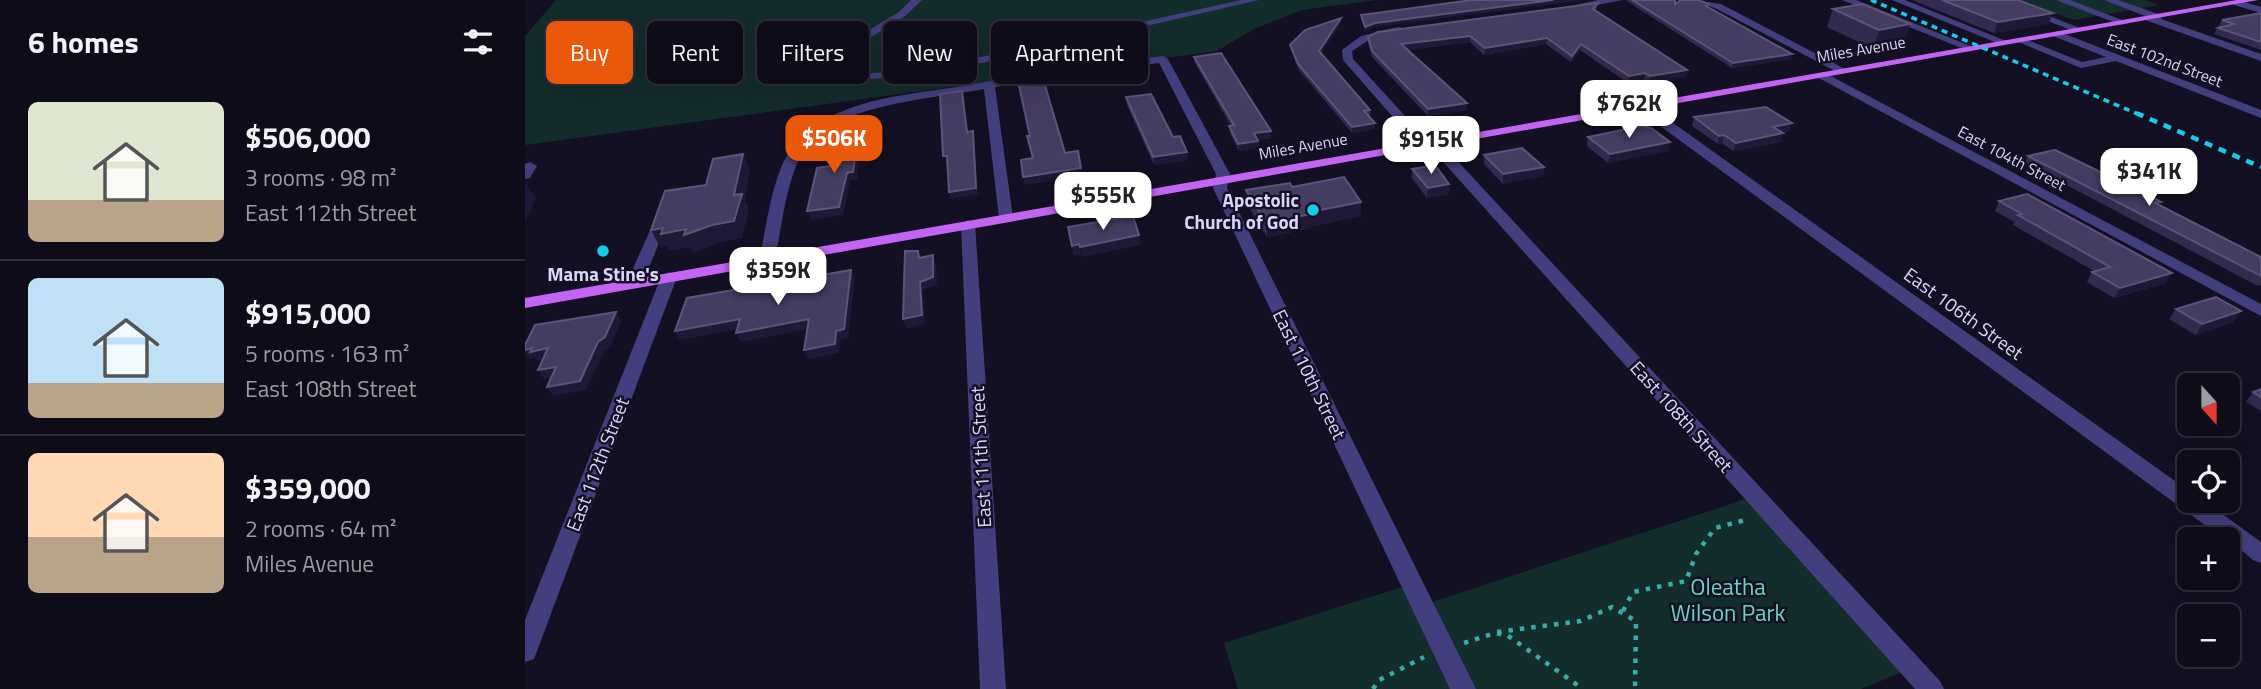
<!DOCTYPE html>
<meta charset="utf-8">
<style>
:root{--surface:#0f0c1a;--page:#1d1a27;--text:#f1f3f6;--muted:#9b9ba2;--line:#2f2c39;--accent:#ea580c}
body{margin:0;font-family:"Titillium Web",sans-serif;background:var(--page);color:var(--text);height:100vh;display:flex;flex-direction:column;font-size:26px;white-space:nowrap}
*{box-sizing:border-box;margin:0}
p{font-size:23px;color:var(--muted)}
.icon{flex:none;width:38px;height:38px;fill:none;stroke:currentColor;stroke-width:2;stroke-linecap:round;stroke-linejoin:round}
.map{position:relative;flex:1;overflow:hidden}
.panel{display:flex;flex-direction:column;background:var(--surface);width:525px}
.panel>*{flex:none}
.guide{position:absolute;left:21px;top:21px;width:665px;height:63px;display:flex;gap:14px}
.needle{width:46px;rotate:159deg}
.fabs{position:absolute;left:1652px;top:373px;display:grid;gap:14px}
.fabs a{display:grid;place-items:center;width:63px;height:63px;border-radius:10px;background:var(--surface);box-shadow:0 7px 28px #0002,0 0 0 2px var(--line);font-size:35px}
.price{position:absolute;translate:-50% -60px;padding:0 16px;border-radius:14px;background:#fff;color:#222;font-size:23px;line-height:46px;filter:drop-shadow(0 2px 4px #0008)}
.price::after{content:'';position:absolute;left:50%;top:42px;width:21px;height:16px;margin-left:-10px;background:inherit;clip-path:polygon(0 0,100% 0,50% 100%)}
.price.active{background:var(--accent);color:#fff}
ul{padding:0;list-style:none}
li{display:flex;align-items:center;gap:21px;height:175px;padding:0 28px}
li+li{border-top:2px solid var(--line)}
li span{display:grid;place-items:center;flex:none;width:196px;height:140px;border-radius:10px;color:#555}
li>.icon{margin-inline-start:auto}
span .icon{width:84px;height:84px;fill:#fffc;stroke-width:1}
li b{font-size:30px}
h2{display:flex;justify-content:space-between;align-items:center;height:84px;padding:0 28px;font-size:30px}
.chip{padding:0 24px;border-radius:10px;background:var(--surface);box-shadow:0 7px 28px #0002,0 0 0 2px var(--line);font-size:24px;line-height:63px}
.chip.active{background:var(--accent);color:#fff}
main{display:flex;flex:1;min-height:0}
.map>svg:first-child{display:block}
.green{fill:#132c2c}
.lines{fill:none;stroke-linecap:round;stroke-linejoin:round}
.path{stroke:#38aca9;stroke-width:4.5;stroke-dasharray:4.5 7;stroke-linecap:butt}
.minor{fill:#433f7e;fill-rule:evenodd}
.major{fill:#c365f3;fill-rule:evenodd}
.rail-far1{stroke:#13cdea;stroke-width:3.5;stroke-dasharray:6 5;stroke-linecap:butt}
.rail{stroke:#13cdea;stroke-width:4.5;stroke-dasharray:8 7;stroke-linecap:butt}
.wall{fill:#332a4f}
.shaded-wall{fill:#1f1836}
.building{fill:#453c62;stroke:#5c547a;stroke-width:2}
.poi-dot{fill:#13cdea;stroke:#141023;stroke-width:2.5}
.labels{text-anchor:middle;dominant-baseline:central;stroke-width:5;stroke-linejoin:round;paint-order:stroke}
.far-street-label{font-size:16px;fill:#dbd5fc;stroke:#141023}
.poi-label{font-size:19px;font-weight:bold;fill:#dbd5fc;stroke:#141023;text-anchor:end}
.street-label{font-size:19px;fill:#dbd5fc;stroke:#141023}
.near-park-label{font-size:23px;fill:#67d6be;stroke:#141023}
</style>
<main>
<section class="panel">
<h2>6 homes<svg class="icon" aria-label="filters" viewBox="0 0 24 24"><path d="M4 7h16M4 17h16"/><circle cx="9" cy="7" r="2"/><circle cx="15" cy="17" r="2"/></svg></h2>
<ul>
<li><span style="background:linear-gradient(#dfe7d0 70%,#b9a48a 0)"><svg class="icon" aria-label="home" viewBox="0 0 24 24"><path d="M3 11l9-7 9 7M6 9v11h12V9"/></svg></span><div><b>$506,000</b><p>3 rooms · 98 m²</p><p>East 112th Street</p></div></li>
<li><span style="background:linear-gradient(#bfe0f5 75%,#b9a48a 0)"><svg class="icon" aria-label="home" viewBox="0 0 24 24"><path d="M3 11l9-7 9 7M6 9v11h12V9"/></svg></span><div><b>$915,000</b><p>5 rooms · 163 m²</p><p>East 108th Street</p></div></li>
<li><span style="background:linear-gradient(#ffd9b3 60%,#b9a48a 0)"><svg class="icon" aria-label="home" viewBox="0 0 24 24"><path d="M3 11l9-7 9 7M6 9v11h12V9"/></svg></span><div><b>$359,000</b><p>2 rooms · 64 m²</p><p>Miles Avenue</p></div></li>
</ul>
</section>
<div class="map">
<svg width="1736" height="689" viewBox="0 0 1736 689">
<rect width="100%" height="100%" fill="#141023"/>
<!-- green -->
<g class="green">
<path d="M 31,0 L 852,0 L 777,10 L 729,29 L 692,51 L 0,145 L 0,36 Z"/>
<path d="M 1495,0 L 1619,0 L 1634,5 L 1549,20 Z"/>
<path d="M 1230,496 L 1387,668 L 1336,689 L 713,689 L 699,643 L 887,584 L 898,605 Z"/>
</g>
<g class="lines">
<!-- path -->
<g class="path">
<path d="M 1098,611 L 1108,592 L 1161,581 L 1171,554 L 1190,528 L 1224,519"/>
<path d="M 972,632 L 1056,621 L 1087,607 L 1111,621 L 1110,689"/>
<path d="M 939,643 L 970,633 L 982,635 L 1058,689"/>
<path d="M 848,689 L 854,680 L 899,657"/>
</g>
<!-- minor -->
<g class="minor">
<path d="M 386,0 L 397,0 L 380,16 L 337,43 L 301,77 L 386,70 L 487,51 L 716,0 L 734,0 L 487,57 L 386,76 L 290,83 L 290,75 L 329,39 L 374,12 Z"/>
<path d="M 1073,0 L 1098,0 L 1051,9 L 1046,6 Z"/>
<path d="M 1168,0 L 1196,4 L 1324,71 L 1314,73 L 1190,8 Z"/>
<path d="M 1317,0 L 1331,0 L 1453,49 L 1444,51 Z"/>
<path d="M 1367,0 L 1380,0 L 1486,43 L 1477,45 Z"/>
<path d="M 1469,0 L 1483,0 L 1560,30 L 1551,32 Z"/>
<path d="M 1531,0 L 1545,0 L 1605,23 L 1596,25 Z"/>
<path d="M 1579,0 L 1593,0 L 1636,15 L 1636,19 L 1736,54 L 1736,61 L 1620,20 L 1620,16 Z"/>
<path d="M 1712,0 L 1736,7 L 1736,13 L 1709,5 L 1709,1 Z"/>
<path d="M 868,28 L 875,27 L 880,30 L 844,40 L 827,51 L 828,59 L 903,141 L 913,140 L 1415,681 L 1419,689 L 1390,689 L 904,146 L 894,147 L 818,60 L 817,50 L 836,36 Z"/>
<path d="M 1532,31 L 1736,110 L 1736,118 L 1591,61 L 1556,68 L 1491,41 L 1500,39 L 1557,62 L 1581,57 L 1528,36 L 1527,34 Z"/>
<path d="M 638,56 L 643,59 L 705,174 L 702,188 L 951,689 L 925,689 L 688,188 L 691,174 L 634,63 L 470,87 L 488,218 L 481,222 L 474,218 L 459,89 C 408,99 302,104 276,155 C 260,187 257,226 250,260 L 242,265 L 234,260 C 242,227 247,170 270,144 C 311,97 386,95 443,85 C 508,74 573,64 638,56 Z"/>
<path d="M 1292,73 L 1300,73 L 1736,304 L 1736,316 L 1292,77 Z"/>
<path d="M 1112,103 L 1120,103 L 1664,491 L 1664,500 L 1678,500 L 1736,542 L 1736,563 L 1728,560 L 1703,539 L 1699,539 L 1112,109 Z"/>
<path d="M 5,162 L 12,166 L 5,178 L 0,179 L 0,164 Z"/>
<path d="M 443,220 L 450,224 L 481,689 L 455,689 L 436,224 Z"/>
<path d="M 134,222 L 141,226 L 117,284 L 109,289 L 103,287 L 101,284 L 127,226 Z"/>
<path d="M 144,272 L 152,277 L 12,651 L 9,659 L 0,662 L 0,620 L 136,277 Z"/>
</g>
<!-- major -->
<path class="major" d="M 1712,0 L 1733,0 L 0,308 L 0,298 Z"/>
<!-- rail-far1 -->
<path class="rail-far1" d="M 1346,0 L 1615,115"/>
<!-- rail -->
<path class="rail" d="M 1611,113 L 1736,167"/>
</g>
<!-- wall -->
<g class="wall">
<path d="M 1100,0 L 1150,0 L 1150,4 L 1184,4 L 1183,7 L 1266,59 L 1207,68 Z"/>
<path d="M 1387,0 L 1493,0 L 1528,13 L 1523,24 L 1469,33 Z"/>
<path d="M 1073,3 L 1071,10 L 1162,70 L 1161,77 L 1123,83 L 1119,80 L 1103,83 L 1055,50 L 1046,62 L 1021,44 L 959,55 L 945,42 L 882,50 L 942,103 L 941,110 L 903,116 L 847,57 L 843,43 L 843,37 Z"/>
<path d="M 1308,9 L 1385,24 L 1378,44 L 1348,49 L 1302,27 Z"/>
<path d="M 1736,13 L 1736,50 L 1689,34 L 1697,20 Z"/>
<path d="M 816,23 L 796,53 L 845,110 L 845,116 L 850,123 L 850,129 L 827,133 L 774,70 L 766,50 L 765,45 Z"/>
<path d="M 669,57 L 746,138 L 733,140 L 734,148 L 714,151 L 705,133 L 704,126 L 706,126 L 670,63 Z"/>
<path d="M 601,97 L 648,137 L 663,160 L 629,165 L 602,105 Z"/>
<path d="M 1169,117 L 1264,131 L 1257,133 L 1258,133 L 1256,142 L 1208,151 L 1197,143 L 1193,144 L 1167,126 Z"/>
<path d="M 1063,137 L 1144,151 L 1083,163 L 1062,146 Z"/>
<path d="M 959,155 L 1019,167 L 1018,176 L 978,184 L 959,164 Z"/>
<path d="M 1503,156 L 1634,205 L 1736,257 L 1736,285 L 1733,286 L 1500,163 Z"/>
<path d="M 887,169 L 924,184 L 924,194 L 902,198 L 887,178 Z"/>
<path d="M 767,187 L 836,202 L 836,216 L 787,226 L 787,228 L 742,237 L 722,204 L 721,190 Z"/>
<path d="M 1474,201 L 1641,283 L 1589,298 L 1562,282 L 1567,272 L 1569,271 L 1488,225 L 1489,222 L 1470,211 Z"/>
<path d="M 1651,309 L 1709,322 L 1671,335 L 1644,319 Z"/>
<path d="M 1736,389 L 1736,411 L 1721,402 L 1728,392 Z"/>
</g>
<!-- shaded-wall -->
<g class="shaded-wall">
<path d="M 1028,0 L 1059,0 L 850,27 L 840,31 L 840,27 L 850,23 Z"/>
<path d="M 1528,13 L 1523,24 L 1469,33 L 1473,22 Z"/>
<path d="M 816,18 L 816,23 L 794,56 L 794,51 Z"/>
<path d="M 1385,24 L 1378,44 L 1348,49 L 1354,30 Z"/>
<path d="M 945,36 L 945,42 L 876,51 L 876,44 Z"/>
<path d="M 1022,38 L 1021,44 L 959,55 L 960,48 Z"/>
<path d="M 1056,44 L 1055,50 L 1046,62 L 1047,56 Z"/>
<path d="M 1267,54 L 1266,59 L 1207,68 L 1208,63 Z"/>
<path d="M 1162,70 L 1161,77 L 1123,83 L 1125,76 Z"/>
<path d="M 1120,73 L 1119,80 L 1103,83 L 1104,76 Z"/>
<path d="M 942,103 L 941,110 L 903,116 L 903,109 Z"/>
<path d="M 850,123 L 850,129 L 827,133 L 827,127 Z"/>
<path d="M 1267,123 L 1264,131 L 1246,135 L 1248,127 Z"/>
<path d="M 448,131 L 449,137 L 453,194 L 426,199 L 424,192 Z"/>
<path d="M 746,131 L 746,138 L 730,140 L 729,133 Z"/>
<path d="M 1258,133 L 1256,142 L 1208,151 L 1211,143 Z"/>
<path d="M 334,135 L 337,143 L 332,180 L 325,181 L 318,215 L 286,220 L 282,211 L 322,173 Z"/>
<path d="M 1199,135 L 1197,143 L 1193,144 L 1194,136 Z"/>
<path d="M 733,141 L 734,148 L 714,151 L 713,144 Z"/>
<path d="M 1145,142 L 1144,151 L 1083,163 L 1085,154 Z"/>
<path d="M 553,151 L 558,176 L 500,185 L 498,177 Z"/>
<path d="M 662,152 L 663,160 L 629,165 L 628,157 Z"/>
<path d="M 218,154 L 225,170 L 220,200 L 224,210 L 217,238 L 196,242 L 168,253 L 166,247 L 145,251 L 142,246 L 135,247 L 126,230 L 209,195 Z"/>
<path d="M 1019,167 L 1018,176 L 978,184 L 978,174 Z"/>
<path d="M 0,182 L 11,199 L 0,221 Z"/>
<path d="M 924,184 L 924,194 L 902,198 L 903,188 Z"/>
<path d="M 836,202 L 836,216 L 787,226 L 787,228 L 742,237 L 741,223 L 785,212 Z"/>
<path d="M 614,235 L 616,245 L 557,257 L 555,247 Z"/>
<path d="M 554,244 L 556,254 L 549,256 L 547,246 Z"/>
<path d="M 408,255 L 411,264 L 412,285 L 398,290 L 400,324 L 382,328 L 378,319 Z"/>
<path d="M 326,270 L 330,279 L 323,338 L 315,340 L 314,353 L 283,359 L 279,350 L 311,331 Z"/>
<path d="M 1647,273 L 1641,283 L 1589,298 L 1595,288 Z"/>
<path d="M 1716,311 L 1709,322 L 1671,335 L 1677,324 Z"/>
<path d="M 91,312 L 96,321 L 86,346 L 79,351 L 61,390 L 28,396 L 22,387 Z"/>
<path d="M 215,319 L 220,328 L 155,340 L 150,331 Z"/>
<path d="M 284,319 L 288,328 L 216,342 L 211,333 Z"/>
<path d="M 7,348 L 23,348 L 29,357 L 11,361 L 10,358 L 4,359 L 0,354 L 0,350 Z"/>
<path d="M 31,367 L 38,376 L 19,379 L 13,370 Z"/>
</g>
<!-- building -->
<g class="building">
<path d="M 947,0 L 1028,0 L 850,23 L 840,27 L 836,15 Z"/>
<path d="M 1107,0 L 1150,0 L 1150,4 L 1156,0 L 1173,0 L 1184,4 L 1181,6 L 1267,54 L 1208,63 Z"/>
<path d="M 1417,0 L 1493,0 L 1528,13 L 1473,22 Z"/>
<path d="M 1073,3 L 1068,9 L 1162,70 L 1125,76 L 1120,73 L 1104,76 L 1056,44 L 1047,56 L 1022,38 L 960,48 L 945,36 L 876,44 L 942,103 L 903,109 L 847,51 L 843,37 L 853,32 Z"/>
<path d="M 1338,4 L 1385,24 L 1354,30 L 1308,9 Z"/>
<path d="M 1736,13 L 1736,42 L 1693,28 L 1709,24 L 1697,20 Z"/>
<path d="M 816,18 L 794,51 L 845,110 L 839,111 L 850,123 L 827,127 L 773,64 L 765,45 L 780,30 Z"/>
<path d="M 696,53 L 746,131 L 729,133 L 733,141 L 713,144 L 704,126 L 709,125 L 669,57 Z"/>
<path d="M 519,82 L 540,153 L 553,151 L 556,168 L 498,177 L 496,160 L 508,158 L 502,136 L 505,136 L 494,86 Z"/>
<path d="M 437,91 L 442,132 L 448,131 L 451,188 L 424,192 L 422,156 L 418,156 L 415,94 Z"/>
<path d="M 626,94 L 648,137 L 655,136 L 662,152 L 628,157 L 601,97 Z"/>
<path d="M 1241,107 L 1267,123 L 1248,127 L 1258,133 L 1211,143 L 1199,135 L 1194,136 L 1169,117 Z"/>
<path d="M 1116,126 L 1126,128 L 1145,142 L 1085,154 L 1063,137 Z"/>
<path d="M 334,135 L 328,172 L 322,173 L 314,207 L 282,211 L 292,168 L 305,166 L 307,140 Z"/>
<path d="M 997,148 L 1019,167 L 978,174 L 959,155 Z"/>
<path d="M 1530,150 L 1627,197 L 1636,202 L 1630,203 L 1736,257 L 1736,276 L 1503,156 Z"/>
<path d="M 218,154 L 209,195 L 217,194 L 209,221 L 187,225 L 159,235 L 161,229 L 136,234 L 138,228 L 126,230 L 140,191 L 181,185 L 188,159 Z"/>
<path d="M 910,165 L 924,184 L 903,188 L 887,169 Z"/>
<path d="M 819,177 L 836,202 L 785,212 L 786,214 L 741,223 L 721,190 L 765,183 L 767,187 Z"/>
<path d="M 1502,194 L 1647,273 L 1595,288 L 1567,272 L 1585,267 L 1493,215 L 1497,214 L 1474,201 Z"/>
<path d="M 608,216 L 614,235 L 555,247 L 554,244 L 547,246 L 543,227 Z"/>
<path d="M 380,251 L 393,251 L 394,258 L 408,255 L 408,277 L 395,282 L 397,315 L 378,319 Z"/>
<path d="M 326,270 L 319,329 L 311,331 L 310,344 L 279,350 L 284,319 L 211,333 L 215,319 L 150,331 L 162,298 Z"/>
<path d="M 1691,297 L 1716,311 L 1677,324 L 1651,309 Z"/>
<path d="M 91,312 L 80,337 L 73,342 L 55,381 L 22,387 L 31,367 L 13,370 L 23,348 L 5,352 L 7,348 L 0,350 L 0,345 L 10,325 Z"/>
<path d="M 1736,389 L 1736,397 L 1728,392 Z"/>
</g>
<!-- markers -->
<g class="poi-dot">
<circle cx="788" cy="210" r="7"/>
<circle cx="78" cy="251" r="7"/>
</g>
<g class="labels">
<!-- far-street labels -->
<g class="far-street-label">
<text transform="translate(1336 49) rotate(-10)">Miles Avenue</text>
<text transform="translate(1640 60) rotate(21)">East 102nd Street</text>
<text transform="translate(778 146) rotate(-10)">Miles Avenue</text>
<text transform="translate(1487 158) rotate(28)">East 104th Street</text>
</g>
<!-- poi labels -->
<g class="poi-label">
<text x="774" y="199">Apostolic<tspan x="774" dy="22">Church of God</tspan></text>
<text x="78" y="273" text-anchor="middle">Mama Stine's</text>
</g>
<!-- street labels -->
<g class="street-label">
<text transform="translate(1439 313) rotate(36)">East 106th Street</text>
<text transform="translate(785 374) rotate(64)">East 110th Street</text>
<text transform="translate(1157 416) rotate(48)">East 108th Street</text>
<text transform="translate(455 457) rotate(-93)">East 111th Street</text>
<text transform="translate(72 464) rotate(-69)">East 112th Street</text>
</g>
<!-- near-park labels -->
<g class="near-park-label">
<text x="1203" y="586">Oleatha<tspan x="1203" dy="26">Wilson Park</tspan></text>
</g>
</g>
</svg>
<div class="fabs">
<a><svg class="needle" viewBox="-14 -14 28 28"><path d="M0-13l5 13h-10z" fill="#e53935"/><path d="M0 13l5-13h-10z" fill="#9b9ba2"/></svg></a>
<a><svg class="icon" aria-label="locate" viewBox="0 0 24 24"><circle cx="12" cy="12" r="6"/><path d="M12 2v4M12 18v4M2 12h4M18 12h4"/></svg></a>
<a>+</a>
<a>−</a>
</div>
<b class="price" style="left:1104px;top:140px">$762K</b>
<b class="price active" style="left:309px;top:175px">$506K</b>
<b class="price" style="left:906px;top:176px">$915K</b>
<b class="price" style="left:1624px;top:208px">$341K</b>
<b class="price" style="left:578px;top:232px">$555K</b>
<b class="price" style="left:253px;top:307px">$359K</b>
<div class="guide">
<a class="chip active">Buy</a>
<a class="chip">Rent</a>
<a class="chip">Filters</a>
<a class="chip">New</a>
<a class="chip">Apartment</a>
</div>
</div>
</main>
